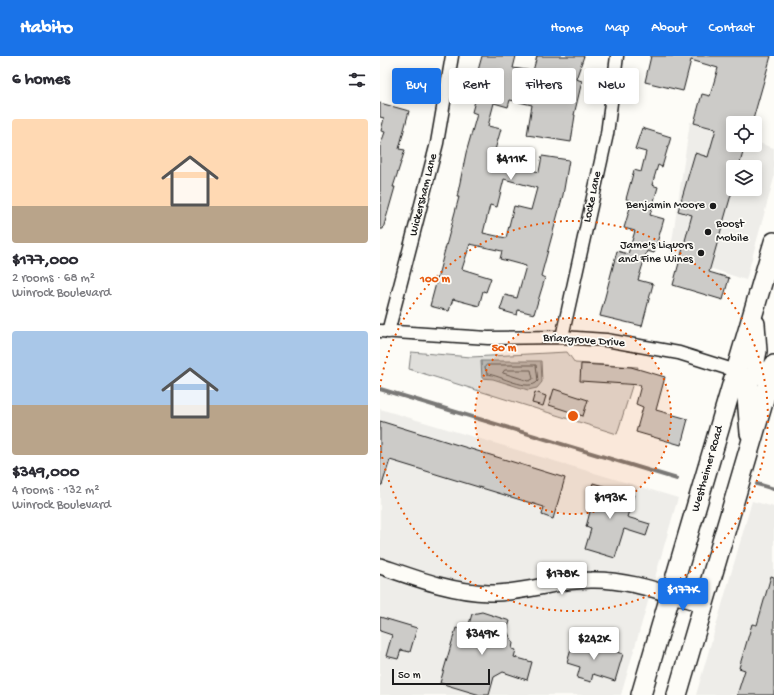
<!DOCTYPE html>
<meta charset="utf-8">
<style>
:root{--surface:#fff;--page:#f2f2f3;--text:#2b2b33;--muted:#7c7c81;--accent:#1a73e8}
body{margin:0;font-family:"Gochi Hand",sans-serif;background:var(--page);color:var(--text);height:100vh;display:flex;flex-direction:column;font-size:15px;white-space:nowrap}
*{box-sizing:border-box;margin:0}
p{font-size:13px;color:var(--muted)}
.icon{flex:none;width:22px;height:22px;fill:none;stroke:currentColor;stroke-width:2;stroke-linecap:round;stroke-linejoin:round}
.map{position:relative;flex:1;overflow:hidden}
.side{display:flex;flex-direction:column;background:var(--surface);width:380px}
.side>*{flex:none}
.guide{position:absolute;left:12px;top:12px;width:322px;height:36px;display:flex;gap:8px}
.tools{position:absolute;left:346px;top:60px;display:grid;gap:8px}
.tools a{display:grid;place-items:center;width:36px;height:36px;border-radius:4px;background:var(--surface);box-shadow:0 2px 10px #0003;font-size:20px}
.scale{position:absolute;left:12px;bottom:10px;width:98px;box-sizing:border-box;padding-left:4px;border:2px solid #1c1c1c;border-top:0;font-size:11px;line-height:14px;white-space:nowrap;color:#1c1c1c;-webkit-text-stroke:3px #fdfcf7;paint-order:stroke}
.price{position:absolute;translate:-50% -34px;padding:0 9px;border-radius:4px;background:#fff;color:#222;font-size:13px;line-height:26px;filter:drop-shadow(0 1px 2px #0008)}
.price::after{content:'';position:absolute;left:50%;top:24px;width:12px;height:9px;margin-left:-6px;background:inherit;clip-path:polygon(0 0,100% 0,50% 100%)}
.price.active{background:var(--accent);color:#fff}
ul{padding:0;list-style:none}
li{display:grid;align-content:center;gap:8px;height:212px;padding:0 12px}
li span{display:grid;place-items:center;height:124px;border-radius:4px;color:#555}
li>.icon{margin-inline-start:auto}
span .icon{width:72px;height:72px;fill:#fffc;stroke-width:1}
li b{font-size:17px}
h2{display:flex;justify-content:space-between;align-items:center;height:48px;padding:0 12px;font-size:17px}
.chip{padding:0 14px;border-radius:4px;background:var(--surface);box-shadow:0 2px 10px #0003;font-size:14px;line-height:36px}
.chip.active{background:var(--accent);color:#fff}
header{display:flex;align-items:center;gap:24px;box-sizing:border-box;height:56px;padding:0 20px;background:var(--accent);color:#fff}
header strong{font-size:19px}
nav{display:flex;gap:22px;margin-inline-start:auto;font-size:14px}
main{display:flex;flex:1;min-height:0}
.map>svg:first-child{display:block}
.built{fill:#eeede9;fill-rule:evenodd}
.green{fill:#e0dfdb;stroke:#7e7e7c}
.water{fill:#b7b6b2;stroke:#797876}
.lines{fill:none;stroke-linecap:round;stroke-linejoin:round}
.shore{stroke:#5a5a58;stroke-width:1}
.stream{stroke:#797876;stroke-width:4}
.building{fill:#cccbc8;stroke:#1c1c1c;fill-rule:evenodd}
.minor-casing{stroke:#1c1c1c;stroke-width:15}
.tertiary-casing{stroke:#1c1c1c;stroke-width:18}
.primary-casing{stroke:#1c1c1c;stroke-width:22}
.minor{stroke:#fdfcf7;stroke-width:12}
.tertiary{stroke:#fdfcf7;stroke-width:15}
.primary{stroke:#fdfcf7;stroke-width:19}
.ring{fill:none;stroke:#e8590c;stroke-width:2;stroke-dasharray:2 4}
.poi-dot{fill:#1c1c1c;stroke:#fdfcf7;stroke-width:1.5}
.labels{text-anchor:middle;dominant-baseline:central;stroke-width:3.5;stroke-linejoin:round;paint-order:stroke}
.street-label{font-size:12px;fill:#1c1c1c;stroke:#fdfcf7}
.poi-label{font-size:12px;fill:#1c1c1c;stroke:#fdfcf7;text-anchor:end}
.centre{fill:#e8590c;stroke:#fdfcf7;stroke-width:2}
.ring-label{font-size:12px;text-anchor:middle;font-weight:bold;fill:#e8590c;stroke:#fdfcf7;stroke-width:3.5;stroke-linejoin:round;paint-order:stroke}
</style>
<header>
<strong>Habito</strong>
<nav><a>Home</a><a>Map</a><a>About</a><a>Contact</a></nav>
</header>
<main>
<section class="side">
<h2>6 homes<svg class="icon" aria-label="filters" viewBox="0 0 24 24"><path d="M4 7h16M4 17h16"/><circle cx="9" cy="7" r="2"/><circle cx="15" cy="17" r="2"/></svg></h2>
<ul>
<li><span style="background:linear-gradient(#ffd9b3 70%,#b9a48a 0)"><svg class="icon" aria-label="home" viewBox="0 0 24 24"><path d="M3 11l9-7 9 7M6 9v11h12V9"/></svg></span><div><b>$177,000</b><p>2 rooms · 68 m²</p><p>Winrock Boulevard</p></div></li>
<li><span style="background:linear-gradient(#a9c7e8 60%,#b9a48a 0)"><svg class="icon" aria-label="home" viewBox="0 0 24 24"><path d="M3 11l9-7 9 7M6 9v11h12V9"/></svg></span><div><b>$349,000</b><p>4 rooms · 132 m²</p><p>Winrock Boulevard</p></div></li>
</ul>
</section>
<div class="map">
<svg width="394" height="639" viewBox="0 0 394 639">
<rect width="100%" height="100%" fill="#fdfcf7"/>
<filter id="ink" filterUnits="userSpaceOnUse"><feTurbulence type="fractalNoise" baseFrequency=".025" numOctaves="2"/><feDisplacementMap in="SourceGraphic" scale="8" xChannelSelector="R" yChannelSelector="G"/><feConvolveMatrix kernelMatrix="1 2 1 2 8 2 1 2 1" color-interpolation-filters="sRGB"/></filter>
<g filter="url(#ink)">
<!-- built -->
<g class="built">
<path d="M 310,66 L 353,79 L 353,89 L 375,89 L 375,86 L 394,92 L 394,122 L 366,224 L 290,199 ZM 353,111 L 375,111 L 375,133 L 353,133 Z"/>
<path d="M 0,353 L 298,442 L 241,639 L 0,639 Z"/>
<path d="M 372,445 L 394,451 L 394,639 L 316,639 Z"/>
</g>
<!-- green -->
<path class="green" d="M 31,296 L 91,301 L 187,296 L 195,307 L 258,311 L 237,378 L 29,313 Z"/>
<!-- water -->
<path class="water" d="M 101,305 L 161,305 L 162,326 L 157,332 L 148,334 L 113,323 L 102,322 Z"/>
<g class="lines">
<!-- shore -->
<g class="shore">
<path d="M 107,309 L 156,309 L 158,325 C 149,337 120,319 107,318 L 105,311 Z"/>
<path d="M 125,314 L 151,314 L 153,323 L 149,325 L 123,317 Z"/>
</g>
<!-- stream -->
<g class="stream">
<path d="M 0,333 L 297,423"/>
<path d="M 377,428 L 394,433"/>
</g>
</g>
<!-- building -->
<g class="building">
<path d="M 102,0 L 136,0 L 133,12 L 153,15 L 157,0 L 204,0 L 196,23 L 202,25 L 194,59 L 195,59 L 191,86 L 147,79 L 152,49 L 130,44 L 128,51 L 114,47 L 108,70 L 121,73 L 115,94 L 134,97 L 132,108 L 159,116 L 162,100 L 189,104 L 183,139 L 161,220 L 165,222 L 154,258 L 138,254 L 137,259 L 120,254 L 125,239 L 137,242 L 146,210 L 120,203 L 122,195 L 90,188 L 82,213 L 111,222 L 106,236 L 103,235 L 99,250 L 73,243 L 69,255 L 50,250 L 79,141 L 77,141 L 86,97 L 97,58 L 92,56 L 102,19 L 97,18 ZM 124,123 L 157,132 L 151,154 L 134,150 L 126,182 L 103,177 L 110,149 L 117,151 Z"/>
<path d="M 271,0 L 391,0 L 372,67 L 353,67 L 353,89 L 365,89 L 359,111 L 353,111 L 353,132 L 329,216 L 349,222 L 343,244 L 293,229 L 312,159 L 298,155 L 315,97 L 328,101 L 336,73 L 314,67 L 322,38 L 330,40 L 338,12 L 311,4 L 303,35 L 265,26 Z"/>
<path d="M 0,47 L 29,55 L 19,93 L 25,94 L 13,131 L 15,131 L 3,173 L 0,173 L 0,90 L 5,76 L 1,75 L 4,62 L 0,61 Z"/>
<path d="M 262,72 L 291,81 L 282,111 L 278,109 L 272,129 L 278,131 L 270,159 L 284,163 L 274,197 L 267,195 L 258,224 L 273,228 L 262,270 L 220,260 L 237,195 L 248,198 L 255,175 L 244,172 L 252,145 L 246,143 L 254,114 L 261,116 L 266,96 L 255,93 Z"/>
<path d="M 201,308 L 251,311 L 285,321 L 276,354 L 308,363 L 301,389 L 256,376 L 263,351 L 256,348 L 261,329 L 200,325 Z"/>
<path d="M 174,333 L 208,344 L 203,360 L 169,349 Z"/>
<path d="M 155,336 L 166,340 L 163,350 L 152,347 Z"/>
<path d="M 0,365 L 185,422 L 173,463 L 162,459 L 164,451 L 10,404 L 2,429 L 0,429 Z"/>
<path d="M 213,427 L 254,439 L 247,461 L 270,468 L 266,480 L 244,473 L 235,502 L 205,493 L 211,473 L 206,471 L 212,448 L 207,447 Z"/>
<path d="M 391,520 L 394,521 L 394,639 L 357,639 L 365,614 L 359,612 L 372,568 L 377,569 Z"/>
<path d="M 102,556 L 130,565 L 127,575 L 133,587 L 132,593 L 136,594 L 134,601 L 152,606 L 147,624 L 123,616 L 114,621 L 109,639 L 100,639 L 60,627 L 76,572 L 87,575 L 92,558 Z"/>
<path d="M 0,561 L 37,572 L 30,596 L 21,594 L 18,603 L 6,600 L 12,579 L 0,575 Z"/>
<path d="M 194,583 L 243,598 L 235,625 L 213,618 L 211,626 L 197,622 L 200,611 L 187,607 Z"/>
</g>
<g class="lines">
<defs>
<g id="minor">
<path d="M 0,275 L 108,282 L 182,281 L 226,284 L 299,297 L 356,315"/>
<path d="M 8,276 L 57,87 L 72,0"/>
<path d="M 182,281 L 227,78 L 237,0"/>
</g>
<path id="tertiary" d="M 0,510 C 35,522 71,536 109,537 C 143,538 176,524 211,524 C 249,523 287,538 323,548"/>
<g id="primary">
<path d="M 375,268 L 377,295 L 375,305 L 377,316 L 390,324"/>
<path d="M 356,315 L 369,328 L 367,341 L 370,377"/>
<path d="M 261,639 L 394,186"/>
<path d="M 297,639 L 394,309"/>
</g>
</defs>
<!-- minor casing -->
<use href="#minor" class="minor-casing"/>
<!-- tertiary casing -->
<use href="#tertiary" class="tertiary-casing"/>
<!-- primary casing -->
<use href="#primary" class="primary-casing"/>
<!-- minor -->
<use href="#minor" class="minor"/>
<!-- tertiary -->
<use href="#tertiary" class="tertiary"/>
<!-- primary -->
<use href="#primary" class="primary"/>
</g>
</g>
<!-- distance rings -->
<circle cx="193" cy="360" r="98" fill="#e8590c" fill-opacity=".12"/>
<g class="ring">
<circle cx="193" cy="360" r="98"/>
<path d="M0 331A195 195 0 1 1 0 389"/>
</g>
<!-- markers -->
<g class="poi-dot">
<circle cx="333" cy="150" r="4"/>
<circle cx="328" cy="176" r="4"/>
<circle cx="321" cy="197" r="4"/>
</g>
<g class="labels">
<!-- street labels -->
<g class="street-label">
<text transform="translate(44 139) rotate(-76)">Wickersham Lane</text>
<text transform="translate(213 141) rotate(-78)">Locke Lane</text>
<text transform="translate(204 285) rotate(4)">Briargrove Drive</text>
<text transform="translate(328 413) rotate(-74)">Westheimer Road</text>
</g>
<!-- poi labels -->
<g class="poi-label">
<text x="325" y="150">Benjamin Moore</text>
<text x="336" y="169" text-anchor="start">Boost<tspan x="336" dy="14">Mobile</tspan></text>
<text x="313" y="190">Jame's Liquors<tspan x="313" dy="14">and Fine Wines</tspan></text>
</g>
</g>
<circle cx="193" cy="360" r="6" class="centre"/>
<g class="ring-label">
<text x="55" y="226">100 m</text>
<text x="124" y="295">50 m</text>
</g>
</svg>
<div class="tools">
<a><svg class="icon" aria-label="locate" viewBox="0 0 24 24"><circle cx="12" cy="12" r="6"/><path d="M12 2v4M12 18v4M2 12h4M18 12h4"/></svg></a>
<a><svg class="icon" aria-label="layers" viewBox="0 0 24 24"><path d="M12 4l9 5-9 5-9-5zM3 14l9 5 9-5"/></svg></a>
</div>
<div class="scale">50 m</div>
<b class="price" style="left:131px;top:125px">$411K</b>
<b class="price" style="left:230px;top:464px">$193K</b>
<b class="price" style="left:182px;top:540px">$178K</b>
<b class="price active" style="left:303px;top:556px">$177K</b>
<b class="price" style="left:102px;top:600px">$349K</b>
<b class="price" style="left:214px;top:605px">$242K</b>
<div class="guide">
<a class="chip active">Buy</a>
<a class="chip">Rent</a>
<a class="chip">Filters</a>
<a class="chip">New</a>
</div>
</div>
</main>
